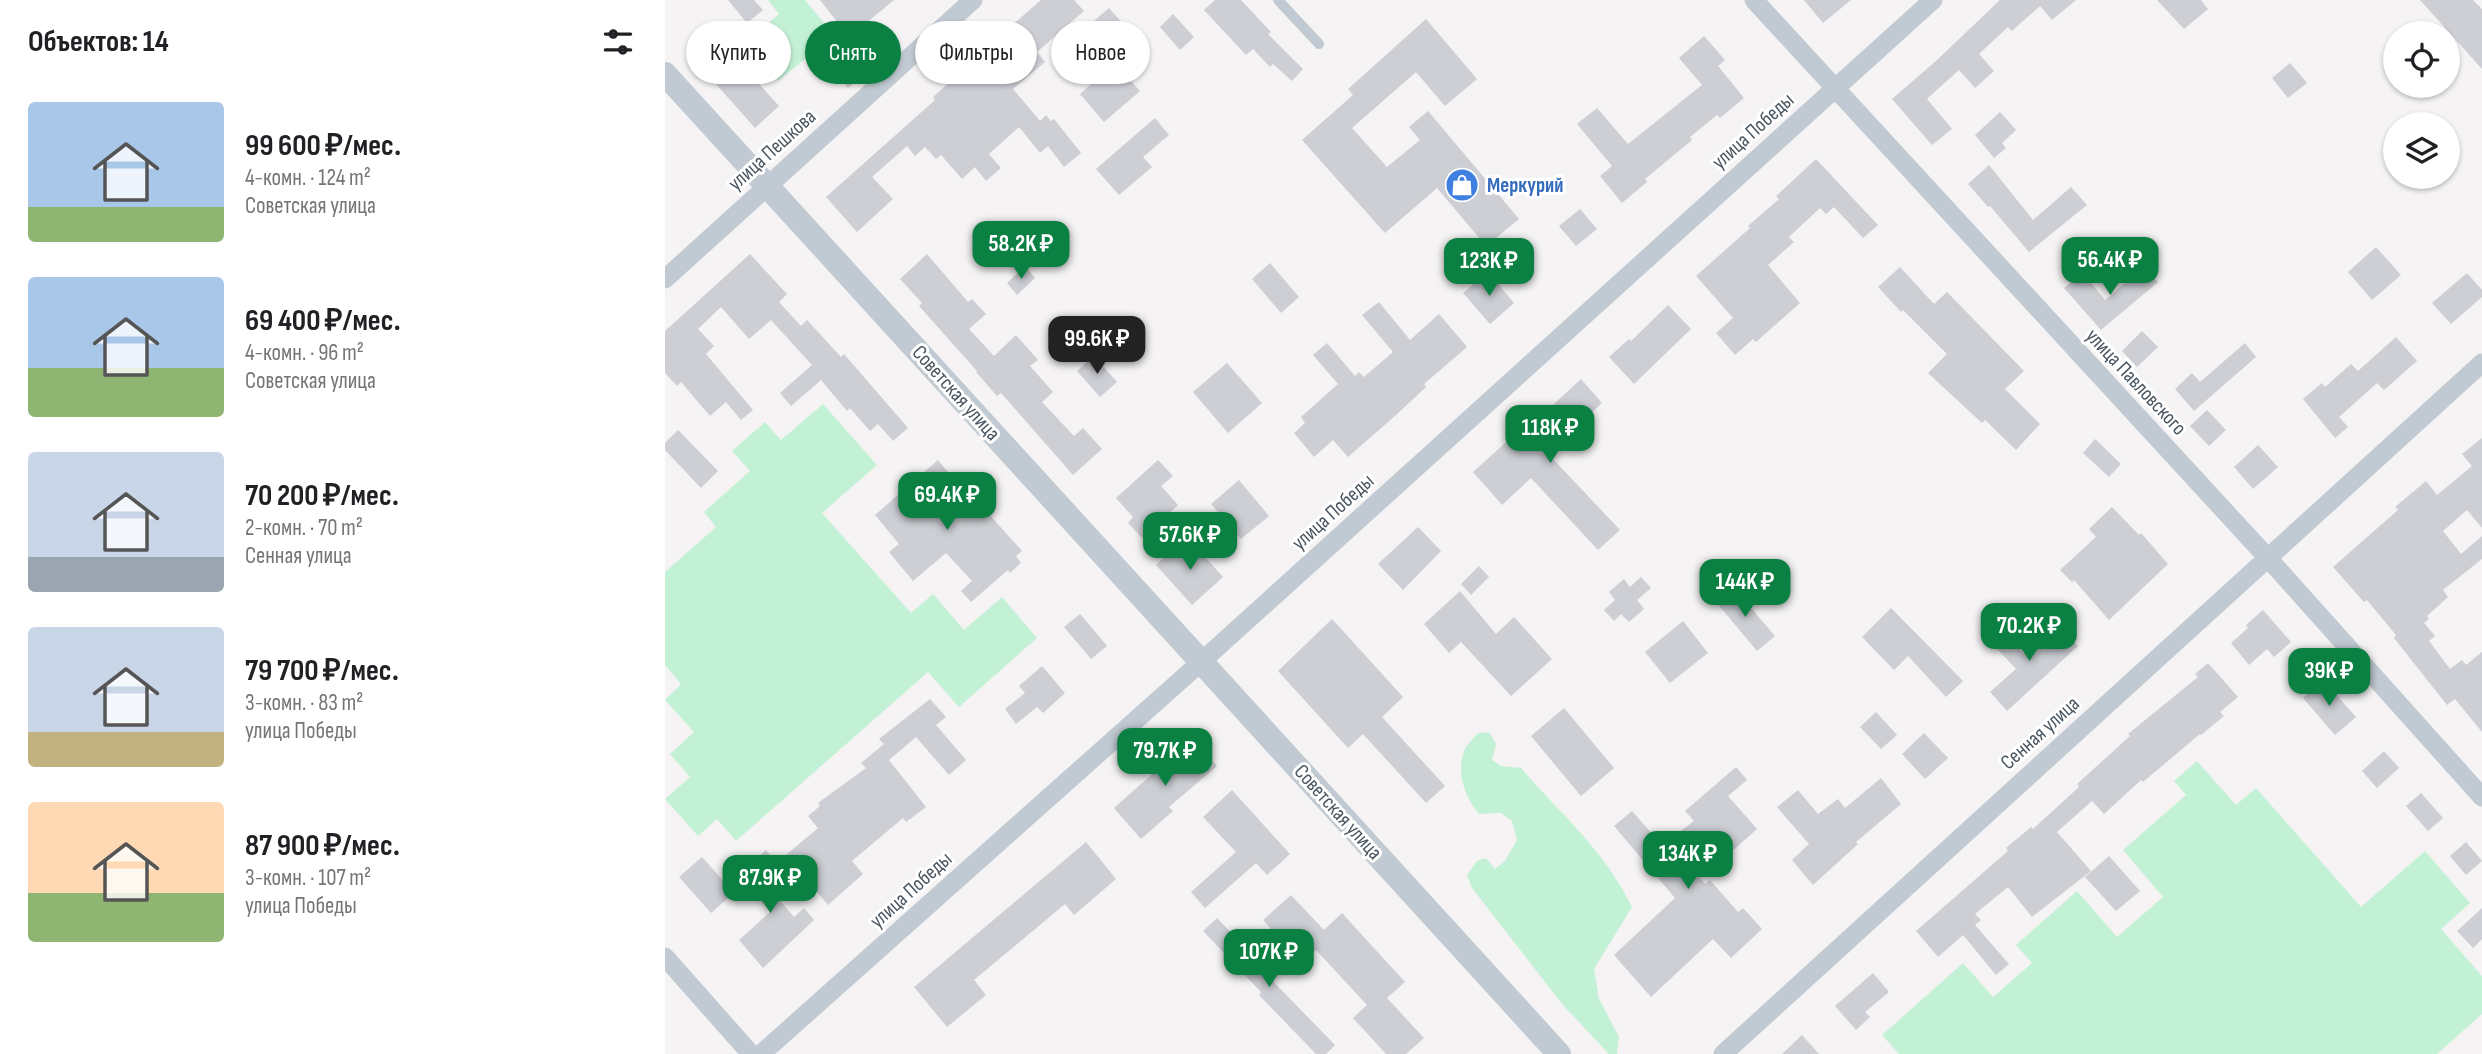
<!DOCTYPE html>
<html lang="ru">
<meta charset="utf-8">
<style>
:root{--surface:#fff;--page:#f6f6f6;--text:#202124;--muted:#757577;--accent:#0b8043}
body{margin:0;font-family:"Sofia Sans Condensed",sans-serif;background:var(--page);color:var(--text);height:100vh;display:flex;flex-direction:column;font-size:26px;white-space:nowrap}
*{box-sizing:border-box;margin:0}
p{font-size:23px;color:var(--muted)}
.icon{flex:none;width:38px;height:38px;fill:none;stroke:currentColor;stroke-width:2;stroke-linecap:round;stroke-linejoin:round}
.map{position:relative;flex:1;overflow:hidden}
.side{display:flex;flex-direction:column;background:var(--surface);width:665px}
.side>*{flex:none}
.top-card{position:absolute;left:21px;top:21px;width:665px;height:63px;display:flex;gap:14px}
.buttons{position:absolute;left:1718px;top:21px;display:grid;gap:14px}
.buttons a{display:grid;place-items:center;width:77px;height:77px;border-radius:50%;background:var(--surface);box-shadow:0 2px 5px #0004;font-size:35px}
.price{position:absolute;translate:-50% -60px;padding:0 16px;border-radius:14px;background:var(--accent);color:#fff;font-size:23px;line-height:46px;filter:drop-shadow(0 2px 4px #0008)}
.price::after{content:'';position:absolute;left:50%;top:42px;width:21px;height:16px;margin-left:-10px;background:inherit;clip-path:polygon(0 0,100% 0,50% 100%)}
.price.selected{background:#222;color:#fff}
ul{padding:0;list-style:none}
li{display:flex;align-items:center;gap:21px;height:175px;padding:0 28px}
li span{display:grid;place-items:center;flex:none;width:196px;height:140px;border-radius:7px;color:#555}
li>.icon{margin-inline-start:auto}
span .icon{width:84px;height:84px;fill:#fffc;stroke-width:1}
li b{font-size:30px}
h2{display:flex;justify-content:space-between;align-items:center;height:84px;padding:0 28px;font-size:30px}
.pill{padding:0 24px;border-radius:32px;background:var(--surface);box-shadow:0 2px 5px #0004;font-size:24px;line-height:63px}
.pill.selected{background:var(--accent);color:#fff}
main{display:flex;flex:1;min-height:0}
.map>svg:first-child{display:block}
.green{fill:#c3f1d5}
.building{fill:#cdcfd5}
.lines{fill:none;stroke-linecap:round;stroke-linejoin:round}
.service{stroke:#c1cad2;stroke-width:10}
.minor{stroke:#c1cad2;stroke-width:19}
.tertiary{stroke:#c1cad2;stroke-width:24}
.labels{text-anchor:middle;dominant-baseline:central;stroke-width:6;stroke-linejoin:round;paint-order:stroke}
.street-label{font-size:21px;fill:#4a5661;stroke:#fff}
.shop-label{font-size:21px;font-weight:bold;fill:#366cbe;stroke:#fff;text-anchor:start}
</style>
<main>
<section class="side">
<h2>Объектов: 14<svg class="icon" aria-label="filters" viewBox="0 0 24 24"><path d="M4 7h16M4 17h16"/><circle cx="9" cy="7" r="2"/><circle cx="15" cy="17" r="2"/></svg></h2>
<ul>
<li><span style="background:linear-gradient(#a9c7e8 75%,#8fb573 0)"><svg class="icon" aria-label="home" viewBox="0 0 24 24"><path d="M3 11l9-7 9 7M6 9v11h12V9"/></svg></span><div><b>99 600 ₽/мес.</b><p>4-комн. · 124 m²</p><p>Советская улица</p></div></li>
<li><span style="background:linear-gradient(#a9c7e8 65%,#8fb573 0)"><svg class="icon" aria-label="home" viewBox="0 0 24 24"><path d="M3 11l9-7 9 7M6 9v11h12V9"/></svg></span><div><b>69 400 ₽/мес.</b><p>4-комн. · 96 m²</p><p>Советская улица</p></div></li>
<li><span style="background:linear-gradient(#c9d6e8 75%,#9aa5b1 0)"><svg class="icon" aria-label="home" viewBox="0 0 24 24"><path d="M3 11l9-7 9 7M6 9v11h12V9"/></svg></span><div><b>70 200 ₽/мес.</b><p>2-комн. · 70 m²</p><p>Сенная улица</p></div></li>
<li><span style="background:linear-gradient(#c9d6e8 75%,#c2b280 0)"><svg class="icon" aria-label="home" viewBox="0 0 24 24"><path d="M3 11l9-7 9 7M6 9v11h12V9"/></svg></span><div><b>79 700 ₽/мес.</b><p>3-комн. · 83 m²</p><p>улица Победы</p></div></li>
<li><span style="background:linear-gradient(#ffd9b3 65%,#8fb573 0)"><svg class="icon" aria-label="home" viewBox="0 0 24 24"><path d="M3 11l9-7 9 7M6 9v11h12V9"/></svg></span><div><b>87 900 ₽/мес.</b><p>3-комн. · 107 m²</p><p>улица Победы</p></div></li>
</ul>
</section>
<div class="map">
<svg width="1817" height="1054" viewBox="0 0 1817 1054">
<rect width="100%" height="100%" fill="#f5f3f3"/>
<!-- green -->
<g class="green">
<path d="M 103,0 L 140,0 L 169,35 L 113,81 L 81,42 L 114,14 Z"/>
<path d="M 158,404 L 212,465 L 157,513 L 246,613 L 268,594 L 299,630 L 337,597 L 372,638 L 294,707 L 263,672 L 71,841 L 52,819 L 33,836 L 0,799 L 25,777 L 5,754 L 29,732 L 0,700 L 16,684 L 0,665 L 0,572 L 51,527 L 39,512 L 85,471 L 67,451 L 100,422 L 116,440 Z"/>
<path d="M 824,732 L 831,744 L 827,760 L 836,766 L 856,768 C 896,814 941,852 967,907 L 929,969 L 934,999 L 954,1037 L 952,1054 L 944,1054 L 897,1004 L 807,888 L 802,875 L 812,861 L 821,858 L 830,869 L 840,861 L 852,840 L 847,821 L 836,813 L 814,814 C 800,797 791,774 799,751 C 801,745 809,738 813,733 Z"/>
<path d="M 1532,761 L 1571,805 L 1591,788 L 1696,907 L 1760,851 L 1805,903 L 1776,929 L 1817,976 L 1817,1014 L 1772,1054 L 1234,1054 L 1217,1035 L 1298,963 L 1328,997 L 1367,963 L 1351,945 L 1412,891 L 1452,937 L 1498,897 L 1458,850 L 1521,795 L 1509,781 Z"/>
</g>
<!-- building -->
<g class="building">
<path d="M 63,0 L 89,0 L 98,10 L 82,23 Z"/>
<path d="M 155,0 L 229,0 L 200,24 L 204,30 L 188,42 Z"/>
<path d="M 376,0 L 409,0 L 419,11 L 372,52 L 380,62 L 348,89 L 375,121 L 381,115 L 386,121 L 389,119 L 416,153 L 399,167 L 383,146 L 375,153 L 354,127 L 324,154 L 336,168 L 321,181 L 310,167 L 297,179 L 276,155 L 271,159 L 260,147 L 250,156 L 242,146 L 207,177 L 228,199 L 192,232 L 161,197 L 270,100 L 268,97 L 295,73 L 297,75 L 326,50 L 323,46 Z"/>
<path d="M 550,0 L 576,0 L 606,32 L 603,34 L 638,69 L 627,81 L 608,64 L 605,67 L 588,49 L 581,55 L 539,10 Z"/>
<path d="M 1139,0 L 1186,0 L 1158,23 Z"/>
<path d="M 1335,0 L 1411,0 L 1387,20 L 1375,6 L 1347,31 L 1343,27 L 1314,54 L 1329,71 L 1310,88 L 1294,70 L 1264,97 L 1262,99 L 1287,129 L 1267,145 L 1227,99 L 1272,60 Z"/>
<path d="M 1492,0 L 1536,0 L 1543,9 L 1519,29 Z"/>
<path d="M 1755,0 L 1808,0 L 1817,9 L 1817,69 Z"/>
<path d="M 444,8 L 458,24 L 443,36 L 429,21 Z"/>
<path d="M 508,14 L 529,37 L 515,50 L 495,27 Z"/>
<path d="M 761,19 L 812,79 L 780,106 L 751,72 L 687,128 L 722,167 L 755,140 L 744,127 L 763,111 L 854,219 L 821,246 L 772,188 L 720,233 L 637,140 L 688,95 L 683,89 Z"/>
<path d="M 1039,36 L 1060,60 L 1053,66 L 1079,98 L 1055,118 L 1052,115 L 1025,137 L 1027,140 L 980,179 L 982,182 L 957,203 L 935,176 L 947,166 L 912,124 L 932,108 L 963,144 L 1037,85 L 1014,58 Z"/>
<path d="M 74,62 L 114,106 L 90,128 L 50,83 Z"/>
<path d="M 183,62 L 196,77 L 183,88 L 170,73 Z"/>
<path d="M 450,63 L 475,91 L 439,122 L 415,94 Z"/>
<path d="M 1625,63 L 1642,83 L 1623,98 L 1607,78 Z"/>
<path d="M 1335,112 L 1351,130 L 1337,143 L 1341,148 L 1329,158 L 1310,135 Z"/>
<path d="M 490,118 L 504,135 L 478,157 L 487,167 L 454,195 L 431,169 Z"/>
<path d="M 1151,159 L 1213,225 L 1198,238 L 1169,207 L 1161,214 L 1155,208 L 1124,237 L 1129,242 L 1103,265 L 1135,303 L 1091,342 L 1088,339 L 1070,355 L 1051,333 L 1068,318 L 1031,276 L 1085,228 L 1083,226 L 1114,199 L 1111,196 Z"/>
<path d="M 1324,165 L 1368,220 L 1406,187 L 1422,205 L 1364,252 L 1325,206 L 1323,207 L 1303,184 Z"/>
<path d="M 915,209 L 932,229 L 911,246 L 894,226 Z"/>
<path d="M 1711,247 L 1736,275 L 1707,300 L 1683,272 Z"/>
<path d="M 85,254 L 122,294 L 114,302 L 136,326 L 142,320 L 176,357 L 179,354 L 243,428 L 228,441 L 213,424 L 205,431 L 185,408 L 182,411 L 156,380 L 126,406 L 115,393 L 147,365 L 106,320 L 84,339 L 56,307 L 33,329 L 49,346 L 41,354 L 88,410 L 76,420 L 61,402 L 45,416 L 16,382 L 12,386 L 0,373 L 0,331 Z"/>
<path d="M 262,254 L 303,302 L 307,299 L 321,314 L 304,329 L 329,356 L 351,335 L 373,360 L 365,366 L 388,392 L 377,402 L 409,436 L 418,428 L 437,449 L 408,475 L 336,393 L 332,396 L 311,372 L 312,371 L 254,306 L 257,303 L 235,279 Z"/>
<path d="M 605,263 L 634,297 L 616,313 L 587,279 Z"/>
<path d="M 360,266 L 370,278 L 352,295 L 342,283 Z"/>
<path d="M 1480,266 L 1493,282 L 1436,330 L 1399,288 L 1418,273 L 1440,300 Z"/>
<path d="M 1235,267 L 1269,304 L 1282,292 L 1359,371 L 1340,389 L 1375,424 L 1351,450 L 1320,420 L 1317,423 L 1263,373 L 1282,354 L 1238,310 L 1236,312 L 1213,287 Z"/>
<path d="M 823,272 L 849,303 L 825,324 L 798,293 Z"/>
<path d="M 1802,273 L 1817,290 L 1817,297 L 1786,324 L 1767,303 Z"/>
<path d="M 714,302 L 745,340 L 774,314 L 802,347 L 759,384 L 761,387 L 731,415 L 683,457 L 668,440 L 649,457 L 629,433 L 640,423 L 636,417 L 673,384 L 648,355 L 662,343 L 690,376 L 694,372 L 699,377 L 728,352 L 697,315 Z"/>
<path d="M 1003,305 L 1026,329 L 969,384 L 944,357 L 964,339 L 966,341 Z"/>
<path d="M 1477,331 L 1493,347 L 1472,367 L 1457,351 Z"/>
<path d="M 1731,337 L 1752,361 L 1719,390 L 1712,383 L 1674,417 L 1683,427 L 1670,438 L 1638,399 L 1657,383 L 1660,387 L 1686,364 L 1693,371 Z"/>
<path d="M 1580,343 L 1591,357 L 1529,411 L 1510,389 L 1527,373 L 1535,382 Z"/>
<path d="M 429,356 L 452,382 L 435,397 L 412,371 Z"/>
<path d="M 562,363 L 597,403 L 563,433 L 528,392 Z"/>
<path d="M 916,379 L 937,403 L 885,452 L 889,458 L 888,459 L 955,530 L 933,550 L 866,478 L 837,505 L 808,472 L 860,425 L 863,428 Z"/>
<path d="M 1542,410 L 1561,430 L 1544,446 L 1525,426 Z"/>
<path d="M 13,430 L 53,471 L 36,488 L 0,450 L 0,443 Z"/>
<path d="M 1817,438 L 1817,528 L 1802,510 L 1778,531 L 1796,554 L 1817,536 L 1817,559 L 1778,590 L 1783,597 L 1762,616 L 1764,619 L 1759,623 L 1770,636 L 1764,641 L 1785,669 L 1797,660 L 1801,665 L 1817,652 L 1817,732 L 1790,699 L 1782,705 L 1729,638 L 1731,635 L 1702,600 L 1699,602 L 1668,567 L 1733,510 L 1730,507 L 1761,481 L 1772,495 L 1807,466 L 1797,454 Z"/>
<path d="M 1430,439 L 1456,464 L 1444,477 L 1418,453 Z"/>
<path d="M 1593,445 L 1613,467 L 1588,489 L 1569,467 Z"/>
<path d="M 273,460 L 311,506 L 314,503 L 357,551 L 351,556 L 356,563 L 345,573 L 343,570 L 306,602 L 296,591 L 307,581 L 281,553 L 248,581 L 224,552 L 234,544 L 210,515 Z"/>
<path d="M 493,460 L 508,476 L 496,486 L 513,505 L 477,538 L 463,523 L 468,517 L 451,498 Z"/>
<path d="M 574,480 L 604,516 L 576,539 L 546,504 Z"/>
<path d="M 1447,507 L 1474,535 L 1476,533 L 1503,564 L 1444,620 L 1409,580 L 1407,582 L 1395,570 L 1431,537 L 1424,529 Z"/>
<path d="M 753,527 L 776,551 L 738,590 L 713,564 Z"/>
<path d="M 515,543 L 525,553 L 531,547 L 558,577 L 527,605 L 491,565 Z"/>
<path d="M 814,566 L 824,577 L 806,595 L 796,584 Z"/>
<path d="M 976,577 L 986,588 L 972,600 L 979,609 L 964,622 L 956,614 L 949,621 L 939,610 L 950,600 L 944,592 L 959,579 L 965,587 Z"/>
<path d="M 1068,587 L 1110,636 L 1092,651 L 1051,602 Z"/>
<path d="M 795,591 L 831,634 L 849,617 L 887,659 L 846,696 L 796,642 L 784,653 L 759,624 Z"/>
<path d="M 1226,608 L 1298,681 L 1281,697 L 1243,656 L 1229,670 L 1197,637 Z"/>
<path d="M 1598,610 L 1626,642 L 1609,657 L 1602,649 L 1584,665 L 1566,643 L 1583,628 L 1581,625 Z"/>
<path d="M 415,614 L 442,646 L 426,659 L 399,627 Z"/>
<path d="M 667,619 L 738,697 L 717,717 L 780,786 L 761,803 L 698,734 L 683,748 L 613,671 Z"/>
<path d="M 1018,621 L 1043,653 L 1005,683 L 980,652 Z"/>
<path d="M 1393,624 L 1413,646 L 1342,711 L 1325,692 L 1351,669 L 1323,639 L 1336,628 L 1359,654 Z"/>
<path d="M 1543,663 L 1573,697 L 1555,712 L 1559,716 L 1536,735 L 1535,734 L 1478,782 L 1476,780 L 1439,814 L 1427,801 L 1392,832 L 1426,871 L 1367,917 L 1343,887 L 1310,914 L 1316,920 L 1310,925 L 1344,964 L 1331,975 L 1298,935 L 1273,957 L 1251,931 L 1343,851 L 1341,848 L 1366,827 L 1368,829 L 1414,787 L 1412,784 L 1465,736 L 1463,734 L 1533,677 L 1530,674 Z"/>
<path d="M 377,666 L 400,693 L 378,713 L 372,707 L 351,724 L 340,709 L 360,693 L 354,686 Z"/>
<path d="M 1658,680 L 1691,717 L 1670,735 L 1638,698 Z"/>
<path d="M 265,699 L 281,717 L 271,725 L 301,760 L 284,775 L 251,737 L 224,760 L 261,807 L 241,822 L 238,818 L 187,861 L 198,874 L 163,905 L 121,855 L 153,828 L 143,816 L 155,806 L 153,803 L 201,768 L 196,763 L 219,744 L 214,739 Z"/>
<path d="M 899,708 L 949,768 L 916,796 L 866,736 Z"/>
<path d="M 1211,712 L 1232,735 L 1216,749 L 1195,727 Z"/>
<path d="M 1259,733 L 1283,758 L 1260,779 L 1237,754 Z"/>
<path d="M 526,736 L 552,766 L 504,807 L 508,811 L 476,839 L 449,808 L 502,761 L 500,759 Z"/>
<path d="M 1719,751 L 1734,768 L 1712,788 L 1697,771 Z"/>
<path d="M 1071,767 L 1082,780 L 1063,796 L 1092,829 L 1065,853 L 1046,831 L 1015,854 L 1040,884 L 1045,880 L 1073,912 L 1078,908 L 1097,929 L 1066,958 L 1048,939 L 986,997 L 949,955 L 1010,898 L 949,826 L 967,811 L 997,845 L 1029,821 L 1020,811 Z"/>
<path d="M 1216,778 L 1236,804 L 1191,842 L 1193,844 L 1148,885 L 1127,860 L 1144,844 L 1112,807 L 1133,790 L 1153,814 L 1173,799 L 1180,808 Z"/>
<path d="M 567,790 L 625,854 L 602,875 L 591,863 L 540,908 L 526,892 L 571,852 L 538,817 Z"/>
<path d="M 1756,793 L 1778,818 L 1763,831 L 1741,806 Z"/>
<path d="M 421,842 L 451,879 L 409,915 L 400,904 L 309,980 L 321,995 L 282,1027 L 249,987 Z"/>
<path d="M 1801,842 L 1817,861 L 1801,875 L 1785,856 Z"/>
<path d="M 101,850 L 113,864 L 96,879 L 129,917 L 139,908 L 149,920 L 98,968 L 74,940 L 105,912 L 73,874 Z"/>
<path d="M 1444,856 L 1475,891 L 1451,911 L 1420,877 Z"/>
<path d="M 37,857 L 69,893 L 46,913 L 14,877 Z"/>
<path d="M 626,895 L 659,930 L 677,913 L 740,982 L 722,998 L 759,1038 L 741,1054 L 721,1054 L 688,1018 L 702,1005 L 651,950 L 637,963 L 598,920 Z"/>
<path d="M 1817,908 L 1817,939 L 1808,948 L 1792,931 Z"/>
<path d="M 552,918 L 600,968 L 597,970 L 670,1045 L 661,1054 L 651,1054 L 594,995 L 596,992 L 538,931 Z"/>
<path d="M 1208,973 L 1224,992 L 1200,1012 L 1205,1017 L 1191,1030 L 1170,1006 Z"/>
<path d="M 1137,1035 L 1154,1054 L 1117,1054 Z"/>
</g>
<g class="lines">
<!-- service -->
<path class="service" d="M 613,0 L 654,44"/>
<!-- minor -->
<g class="minor">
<path d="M 1089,0 L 1602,557 L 1817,797"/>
<path d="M 0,279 L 308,0"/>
<path d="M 0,957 L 86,1054"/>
<path d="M 96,1054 L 536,662 L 1268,0"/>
<path d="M 1058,1054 L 1817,363"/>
</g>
<!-- tertiary -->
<path class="tertiary" d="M 0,74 L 894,1054"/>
</g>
<!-- icons -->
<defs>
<symbol id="shop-disc" viewBox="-11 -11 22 22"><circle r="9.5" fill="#3f7fe0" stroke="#fff"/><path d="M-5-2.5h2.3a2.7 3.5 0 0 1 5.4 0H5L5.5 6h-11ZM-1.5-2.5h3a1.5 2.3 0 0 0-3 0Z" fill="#fff"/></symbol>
</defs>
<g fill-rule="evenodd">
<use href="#shop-disc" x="778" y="166" width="38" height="38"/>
</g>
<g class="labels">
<!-- street labels -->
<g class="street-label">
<text transform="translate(1088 131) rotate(-42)">улица Победы</text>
<text transform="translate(107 150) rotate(-42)">улица Пешкова</text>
<text transform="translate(1471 382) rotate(47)">улица Павловского</text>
<text transform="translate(291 393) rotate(48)">Советская улица</text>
<text transform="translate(668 512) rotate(-42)">улица Победы</text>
<text transform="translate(1375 733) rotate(-42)">Сенная улица</text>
<text transform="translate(673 812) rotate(48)">Советская улица</text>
<text transform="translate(246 890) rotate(-42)">улица Победы</text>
</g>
<!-- shop labels -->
<g class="shop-label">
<text x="822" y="185">Меркурий</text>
</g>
</g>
</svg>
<div class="buttons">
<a><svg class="icon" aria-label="locate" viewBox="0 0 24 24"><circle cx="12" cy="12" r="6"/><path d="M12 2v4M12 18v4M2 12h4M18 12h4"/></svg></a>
<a><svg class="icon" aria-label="layers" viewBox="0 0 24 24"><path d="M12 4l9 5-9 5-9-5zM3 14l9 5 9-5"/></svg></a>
</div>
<b class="price" style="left:356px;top:281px">58.2K ₽</b>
<b class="price" style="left:1445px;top:297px">56.4K ₽</b>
<b class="price" style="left:824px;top:298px">123K ₽</b>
<b class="price selected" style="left:432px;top:376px">99.6K ₽</b>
<b class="price" style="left:885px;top:465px">118K ₽</b>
<b class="price" style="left:282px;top:532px">69.4K ₽</b>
<b class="price" style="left:525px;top:572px">57.6K ₽</b>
<b class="price" style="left:1080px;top:619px">144K ₽</b>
<b class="price" style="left:1364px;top:663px">70.2K ₽</b>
<b class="price" style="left:1664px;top:708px">39K ₽</b>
<b class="price" style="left:500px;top:788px">79.7K ₽</b>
<b class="price" style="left:1023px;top:891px">134K ₽</b>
<b class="price" style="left:105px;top:915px">87.9K ₽</b>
<b class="price" style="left:604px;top:989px">107K ₽</b>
<div class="top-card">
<a class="pill">Купить</a>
<a class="pill selected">Снять</a>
<a class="pill">Фильтры</a>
<a class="pill">Новое</a>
</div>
</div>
</main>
